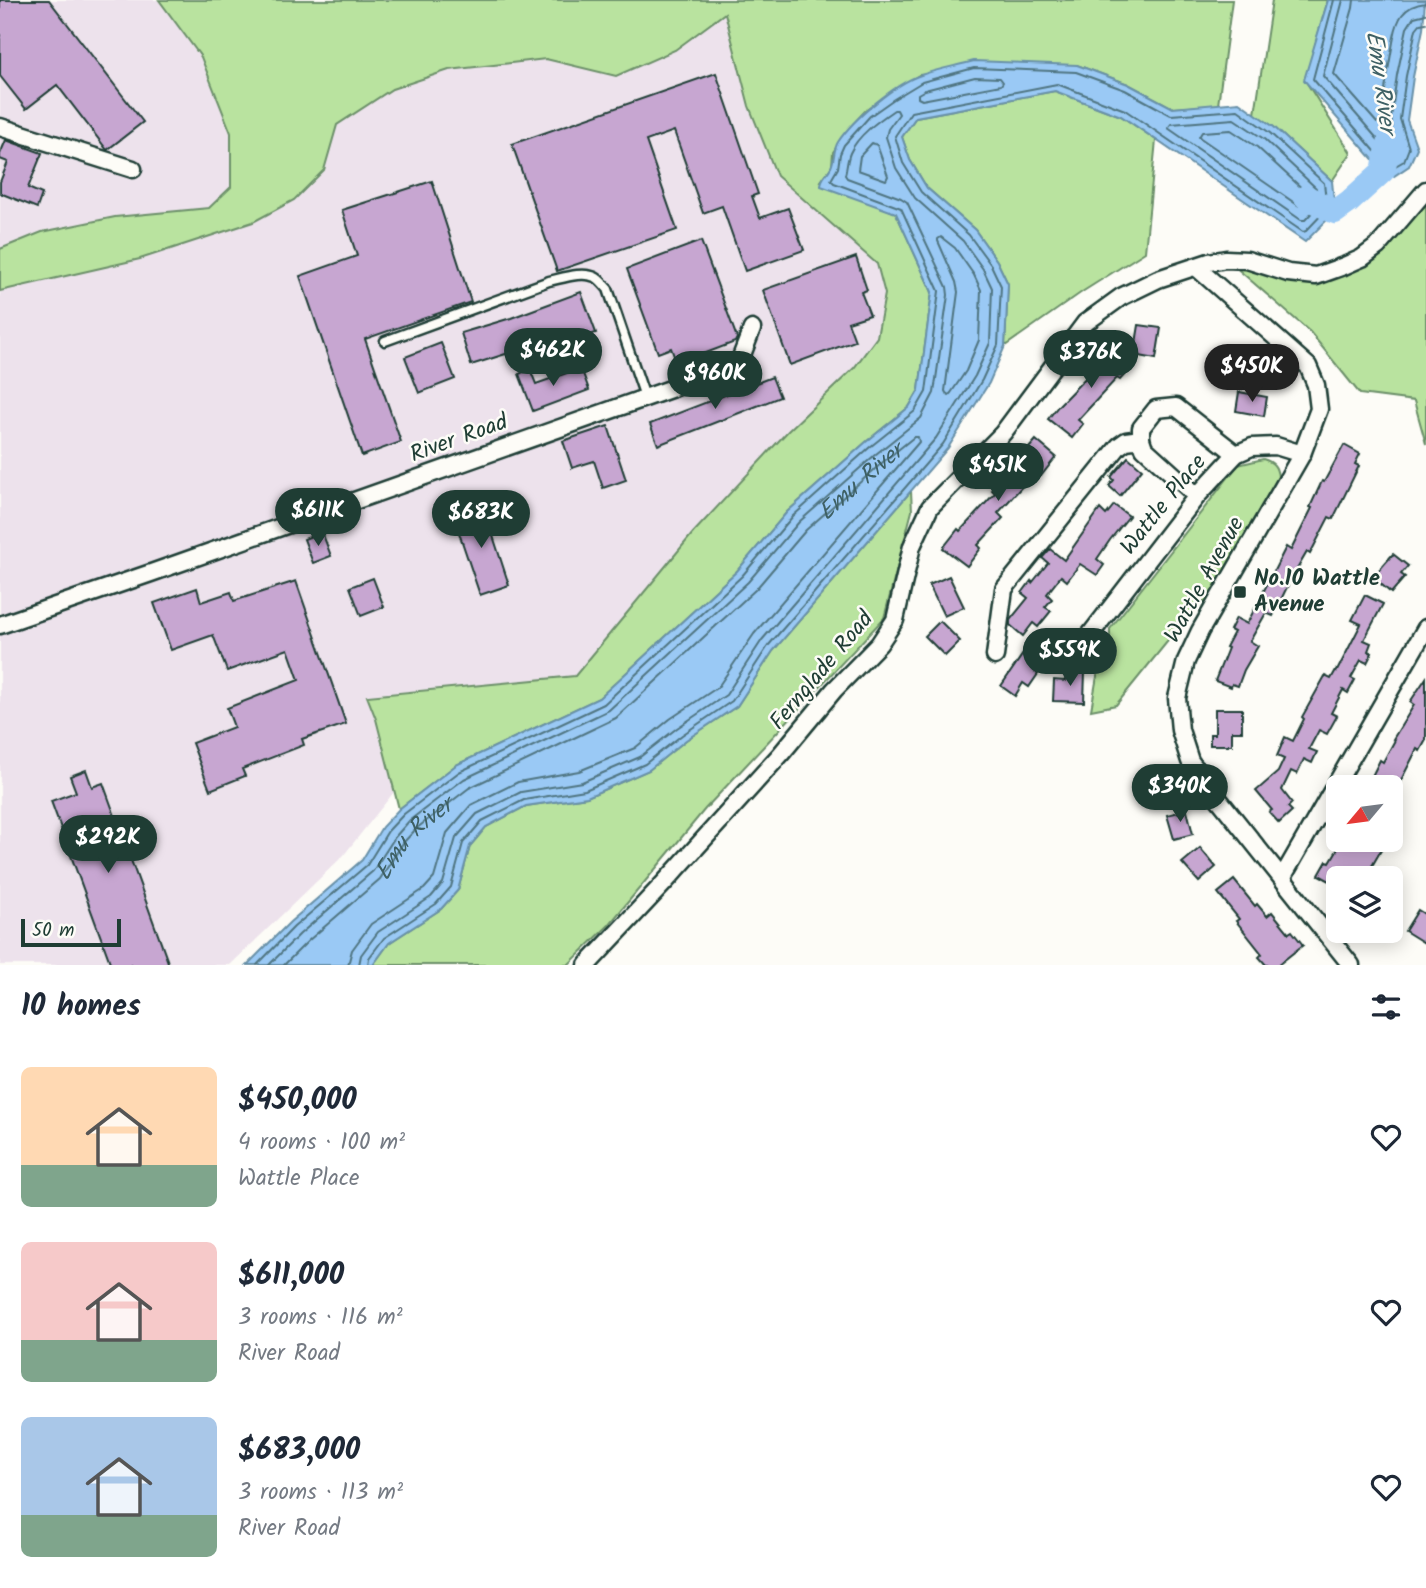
<!DOCTYPE html>
<meta charset="utf-8">
<style>
:root{--surface:#fff;--page:#f2f2f3;--text:#1f2937;--muted:#747a83;--accent:#1f3d34}
body{margin:0;font-family:Kalam,sans-serif;background:var(--page);color:var(--text);height:100vh;display:flex;flex-direction:column;font-size:26px;white-space:nowrap}
*{box-sizing:border-box;margin:0}
p{font-size:23px;color:var(--muted)}
.icon{flex:none;width:38px;height:38px;fill:none;stroke:currentColor;stroke-width:2;stroke-linecap:round;stroke-linejoin:round}
.map{position:relative;height:965px;overflow:hidden}
.drawer{display:flex;flex-direction:column;background:var(--surface);flex:1}
.drawer>*{flex:none}
.needle{width:46px;rotate:241deg}
.tools{position:absolute;left:1326px;top:775px;display:grid;gap:14px}
.tools a{display:grid;place-items:center;width:77px;height:77px;border-radius:10px;background:var(--surface);box-shadow:0 4px 18px #0003;font-size:35px}
.scale{position:absolute;left:21px;bottom:18px;width:100px;box-sizing:border-box;padding-left:7px;border:4px solid #1f3d34;border-top:0;font-size:19px;line-height:24px;white-space:nowrap;color:#1f3d34;-webkit-text-stroke:5px #fdfcf7;paint-order:stroke}
.price{position:absolute;translate:-50% -60px;padding:0 16px;border-radius:24px;background:var(--accent);color:#fff;font-size:23px;line-height:46px;filter:drop-shadow(0 2px 4px #0008)}
.price::after{content:'';position:absolute;left:50%;top:42px;width:21px;height:16px;margin-left:-10px;background:inherit;clip-path:polygon(0 0,100% 0,50% 100%)}
.price.selected{background:#222;color:#fff}
ul{padding:0;list-style:none}
li{display:flex;align-items:center;gap:21px;height:175px;padding:0 21px}
li span{display:grid;place-items:center;flex:none;width:196px;height:140px;border-radius:10px;color:#555}
li>.icon{margin-inline-start:auto}
span .icon{width:84px;height:84px;fill:#fffc;stroke-width:1}
li b{font-size:30px}
h2{display:flex;justify-content:space-between;align-items:center;height:84px;padding:0 21px;font-size:30px}
.map>svg:first-child{display:block}
.built{fill:#ede2ec}
.green{fill:#b9e39f;stroke:#6c906a;stroke-width:2}
.water{fill:#9ac9f5;stroke:#6991a8;stroke-width:2}
.lines{fill:none;stroke-linecap:round;stroke-linejoin:round}
.shore{stroke:#507581;stroke-width:2}
.river{stroke:#9ac9f5;stroke-width:24}
.building{fill:#c7a6d1;stroke:#1f3d34;stroke-width:2}
.service-casing{stroke:#1f3d34;stroke-width:13}
.minor-casing{stroke:#1f3d34;stroke-width:21}
.service{stroke:#fdfcf7;stroke-width:8}
.minor{stroke:#fdfcf7;stroke-width:16}
.poi-dot{fill:#1f3d34;stroke:#fdfcf7;stroke-width:2.5}
.labels{text-anchor:middle;dominant-baseline:central;stroke-width:5;stroke-linejoin:round;paint-order:stroke}
.street-label{font-size:23px;fill:#1f3d34;stroke:#fdfcf7}
.poi-label{font-size:23px;font-weight:bold;fill:#1f3d34;stroke:#fdfcf7;text-anchor:start}
.water-label{font-size:24px;font-style:italic;fill:#3e6064;stroke:#fdfcf7}
</style>
<div class="map">
<svg width="1426" height="965" viewBox="0 0 1426 965">
<rect width="100%" height="100%" fill="#fdfcf7"/>
<filter id="ink" filterUnits="userSpaceOnUse"><feTurbulence type="fractalNoise" baseFrequency=".0143" numOctaves="2"/><feDisplacementMap in="SourceGraphic" scale="14" xChannelSelector="R" yChannelSelector="G"/><feConvolveMatrix kernelMatrix="1 2 1 2 8 2 1 2 1" color-interpolation-filters="sRGB"/></filter>
<g filter="url(#ink)">
<!-- built -->
<g class="built">
<path d="M 0,0 L 160,0 L 201,57 L 231,133 L 231,187 L 209,208 L 115,217 L 42,232 L 0,249 Z"/>
<path d="M 726,13 L 732,44 L 749,106 L 777,176 L 877,264 L 885,294 L 877,337 L 854,368 L 788,431 L 693,533 L 575,676 L 368,696 L 377,721 L 394,792 L 343,856 L 230,965 L 0,965 L 0,291 L 140,259 L 253,222 L 294,200 L 324,170 L 337,125 L 392,89 L 449,70 L 546,59 L 616,76 L 675,50 Z"/>
</g>
<!-- green -->
<g class="green">
<path d="M 159,0 L 1232,0 L 1218,105 L 1173,108 L 1128,84 L 1077,65 L 919,75 L 890,93 L 865,111 L 853,124 L 833,152 L 832,166 L 821,181 L 896,213 L 932,292 L 919,390 L 909,407 L 866,442 L 787,512 L 737,571 L 599,698 L 456,765 L 399,809 L 376,719 L 367,696 L 575,676 L 693,533 L 788,431 L 854,368 L 877,337 L 885,294 L 877,264 L 777,176 L 749,106 L 725,13 L 675,50 L 616,76 L 546,59 L 449,70 L 392,89 L 337,125 L 324,170 L 294,200 L 253,222 L 140,259 L 0,291 L 0,249 L 42,232 L 115,217 L 209,208 L 231,187 L 231,133 L 201,57 Z"/>
<path d="M 1272,0 L 1328,0 L 1305,80 L 1351,153 L 1332,181 L 1274,127 L 1255,114 Z"/>
<path d="M 1055,91 L 1121,116 L 1156,140 L 1145,252 L 1082,292 L 1005,346 L 1008,284 L 997,261 L 975,230 L 927,188 L 910,160 L 902,137 L 916,117 Z"/>
<path d="M 1426,190 L 1426,444 L 1414,401 L 1360,394 L 1310,332 L 1226,259 L 1316,276 L 1362,258 Z"/>
<path d="M 1263,459 C 1273,462 1277,466 1278,477 L 1206,604 L 1201,600 L 1116,705 L 1091,710 L 1099,665 L 1110,645 L 1110,629 L 1238,465 Z"/>
<path d="M 911,491 L 912,511 L 884,618 L 705,809 L 609,925 L 568,965 L 373,965 L 389,943 L 441,909 L 458,890 L 470,846 L 486,827 L 526,806 L 587,797 L 649,770 L 686,740 L 737,706 L 773,651 Z"/>
</g>
<!-- water -->
<g class="water">
<path d="M 1328,0 L 1425,0 L 1423,29 L 1413,77 L 1407,120 L 1417,148 L 1409,166 L 1394,176 L 1383,171 L 1304,80 Z"/>
<path d="M 974,61 L 1077,65 L 1128,84 L 1173,108 L 1239,102 L 1274,127 L 1332,181 L 1335,212 L 1305,242 L 1121,116 L 1055,91 L 916,117 L 902,137 L 910,160 L 927,188 L 975,230 L 997,261 L 1008,284 L 1005,346 L 989,383 L 948,448 L 773,651 L 737,706 L 686,740 L 649,770 L 587,797 L 526,806 L 486,827 L 470,846 L 458,890 L 441,909 L 389,943 L 373,965 L 247,965 L 290,922 L 362,860 L 382,827 L 399,809 L 456,765 L 599,698 L 737,571 L 787,512 L 866,442 L 909,407 L 919,390 L 932,292 L 896,213 L 821,186 C 821,177 827,175 831,167 C 835,159 833,150 838,142 C 853,119 896,83 921,75 C 938,69 956,66 974,61 Z"/>
</g>
<g class="lines">
<!-- shore -->
<g class="shore">
<path d="M 1334,0 L 1313,79 L 1387,165 L 1392,168 L 1404,161 L 1409,148 L 1400,119 L 1406,76 L 1416,29 L 1420,24 L 1426,23"/>
<path d="M 1343,0 L 1323,76 L 1393,157 L 1396,156 L 1399,147 L 1392,125 L 1391,118 L 1397,75 L 1407,28 L 1414,17 L 1426,14"/>
<path d="M 1354,0 L 1353,8 L 1334,74 L 1377,123 L 1381,120 C 1384,94 1388,68 1393,42 C 1395,33 1396,23 1402,15 C 1408,7 1416,4 1426,3"/>
<path d="M 975,77 L 1000,78 L 1003,82 L 1001,85 L 922,100 L 918,98 L 918,94 L 925,90 Z"/>
<path d="M 1234,119 L 1264,139 L 1316,188 L 1318,206 L 1305,220 L 1301,220 L 1168,128 L 1171,124 Z"/>
<path d="M 1231,130 L 1257,147 L 1306,192 L 1307,201 L 1304,206 L 1299,206 L 1199,137 L 1202,132 Z"/>
<path d="M 872,143 L 877,145 L 888,176 L 886,180 L 858,170 L 860,156 Z"/>
<path d="M 941,237 L 955,248 L 974,275 L 981,290 L 979,340 L 966,371 L 951,393 L 949,395 L 946,393 L 945,391 L 958,292 L 956,282 L 938,241 L 938,239 Z"/>
<path d="M 257,965 L 294,927 L 367,865 L 388,831 L 404,814 L 459,772 L 604,704 L 742,576 L 793,516 L 870,447 L 915,411 L 926,392 L 939,291 L 901,208 L 834,183 L 831,180 L 838,168 L 840,154 L 844,145 L 870,116 L 894,99 L 922,82 L 974,68 L 1076,72 L 1125,90 L 1171,115 L 1238,110 L 1270,133 L 1324,183 L 1327,209 L 1306,231 L 1303,232 L 1125,110 L 1057,84 L 911,112 L 895,136 L 903,163 L 921,192 L 969,235 L 991,265 L 1001,286 L 998,345 L 982,380 L 943,444 L 768,646 L 732,701 L 682,735 L 645,764 L 585,790 L 524,800 L 482,821 L 463,843 L 451,887 L 436,904 L 384,938 L 369,958 L 368,965"/>
<path d="M 269,965 L 300,934 L 373,871 L 395,837 L 410,820 L 464,779 L 609,710 L 748,582 L 799,522 L 876,454 L 921,418 L 934,393 L 948,295 L 947,287 L 907,202 L 901,198 L 847,178 L 845,175 C 847,168 847,160 850,153 C 858,135 878,121 894,110 L 897,110 L 899,114 L 888,129 L 886,137 L 896,168 L 915,198 L 963,241 L 983,269 L 992,288 L 990,343 L 975,376 L 936,438 L 762,640 L 726,695 L 677,728 L 640,757 L 582,782 L 521,792 L 477,814 L 456,838 L 443,883 L 431,897 L 378,932 L 361,955 L 359,965"/>
<path id="s1" d="M 284,965 L 308,941 L 380,879 L 403,843 L 417,828 L 469,788 L 616,718 L 756,589 L 806,530 L 883,462 L 914,437 L 918,437 L 919,442 L 754,634 L 718,687 L 670,719 L 635,748 L 579,771 L 518,782 L 471,805 L 447,833 L 434,878 L 424,889 L 371,924 L 352,950 L 348,965"/>
</g>
<!-- river -->
<path class="river" d="M 1306,197 L 1335,212 L 1349,202 L 1383,171 L 1390,139"/>
</g>
<!-- building -->
<g class="building">
<path d="M 0,0 L 49,0 L 143,122 L 107,150 L 57,85 L 26,109 L 0,76 Z"/>
<path d="M 716,73 L 758,194 L 752,196 L 760,218 L 788,208 L 804,250 L 745,271 L 722,206 L 703,213 L 674,131 L 646,141 L 677,230 L 557,271 L 512,144 Z"/>
<path d="M 6,140 L 42,153 L 28,188 L 42,194 L 37,208 L 0,193 L 0,182 L 8,162 L 0,159 L 0,154 Z"/>
<path d="M 432,181 L 471,302 L 365,339 L 401,442 L 362,456 L 300,276 L 357,256 L 342,210 Z"/>
<path d="M 701,241 L 737,338 L 735,342 L 677,364 L 671,348 L 658,353 L 627,269 Z"/>
<path d="M 856,257 L 867,290 L 861,292 L 870,315 L 848,322 L 855,341 L 790,365 L 763,290 Z"/>
<path d="M 581,292 L 596,333 L 537,354 L 534,345 L 471,365 L 461,333 L 511,318 Z"/>
<path d="M 1139,325 L 1161,328 L 1156,359 L 1134,355 Z"/>
<path d="M 441,343 L 455,379 L 419,393 L 405,357 Z"/>
<path d="M 1111,343 L 1134,364 L 1120,380 L 1117,378 L 1078,420 L 1083,424 L 1072,438 L 1048,419 L 1059,405 L 1100,363 L 1096,360 Z"/>
<path d="M 1243,348 L 1262,367 L 1243,387 L 1223,369 Z"/>
<path d="M 581,368 L 589,390 L 533,411 L 519,374 L 530,369 L 536,384 Z"/>
<path d="M 772,377 L 780,397 L 658,445 L 650,424 Z"/>
<path d="M 1239,392 L 1267,397 L 1264,416 L 1236,411 Z"/>
<path d="M 608,426 L 626,480 L 603,488 L 594,461 L 572,468 L 563,441 Z"/>
<path d="M 1036,440 L 1056,457 L 1041,476 L 1036,471 L 998,513 L 1003,518 L 978,545 L 981,548 L 967,566 L 943,548 L 958,529 L 960,531 L 995,493 L 992,490 Z"/>
<path d="M 1344,445 L 1360,454 L 1355,464 L 1359,466 L 1333,519 L 1329,517 L 1310,554 L 1307,552 L 1289,583 L 1273,616 L 1266,613 L 1250,641 L 1258,646 L 1244,670 L 1238,686 L 1232,684 L 1231,687 L 1215,681 L 1228,648 L 1226,647 L 1234,632 L 1230,630 L 1236,618 L 1247,624 L 1286,547 L 1291,550 L 1312,508 L 1310,507 L 1322,481 L 1324,482 Z"/>
<path d="M 1128,457 L 1142,469 L 1120,496 L 1109,486 L 1114,480 L 1111,477 Z"/>
<path d="M 483,505 L 509,585 L 480,595 L 453,515 Z"/>
<path d="M 1114,505 L 1129,516 L 1110,540 L 1097,559 L 1104,565 L 1097,575 L 1080,564 L 1067,581 L 1061,576 L 1047,594 L 1052,599 L 1045,607 L 1051,611 L 1038,627 L 1033,623 L 1023,636 L 1010,625 L 1010,620 L 1028,598 L 1022,593 L 1031,581 L 1032,583 L 1048,563 L 1042,558 L 1050,549 L 1064,560 L 1100,509 L 1106,515 Z"/>
<path d="M 322,532 L 331,556 L 313,563 L 304,539 Z"/>
<path d="M 1393,554 L 1408,566 L 1401,574 L 1405,577 L 1391,593 L 1373,577 Z"/>
<path d="M 949,576 L 964,607 L 944,616 L 929,585 Z"/>
<path d="M 373,578 L 384,607 L 361,616 L 350,587 Z"/>
<path d="M 296,581 L 346,724 L 302,739 L 304,745 L 242,769 L 245,776 L 210,790 L 192,743 L 234,727 L 227,708 L 299,680 L 288,649 L 227,671 L 213,635 L 171,650 L 154,603 L 197,588 L 201,602 L 231,592 L 234,601 Z"/>
<path d="M 1365,595 L 1383,604 L 1364,640 L 1371,643 L 1368,651 L 1372,653 L 1367,663 L 1361,660 L 1351,678 L 1355,680 L 1348,693 L 1343,690 L 1331,713 L 1337,716 L 1327,734 L 1319,730 L 1309,749 L 1317,752 L 1312,763 L 1304,759 L 1297,774 L 1291,771 L 1282,790 L 1292,803 L 1288,807 L 1292,811 L 1279,823 L 1269,812 L 1272,810 L 1256,791 L 1278,772 L 1284,759 L 1277,756 L 1285,737 L 1293,741 L 1304,719 L 1302,717 L 1325,676 L 1331,679 L 1336,670 L 1337,671 L 1361,624 L 1352,620 Z"/>
<path d="M 940,621 L 960,641 L 945,656 L 925,636 Z"/>
<path d="M 1023,654 L 1038,664 L 1033,670 L 1038,674 L 1029,687 L 1023,683 L 1015,696 L 1001,686 Z"/>
<path d="M 1066,671 L 1085,672 L 1084,702 L 1053,701 L 1054,680 L 1065,681 Z"/>
<path d="M 1426,678 L 1426,740 L 1420,751 L 1417,749 L 1397,788 L 1380,788 L 1383,782 L 1372,776 L 1380,760 L 1383,762 L 1395,740 L 1393,739 L 1414,705 L 1410,702 Z"/>
<path d="M 1215,709 L 1242,709 L 1242,731 L 1232,731 L 1232,745 L 1210,745 L 1210,734 L 1215,734 Z"/>
<path d="M 86,770 L 92,787 L 103,783 L 169,965 L 111,965 L 51,801 L 76,792 L 70,776 Z"/>
<path d="M 1187,810 L 1193,834 L 1174,839 L 1167,815 Z"/>
<path d="M 1343,840 L 1387,840 L 1365,878 L 1339,878 L 1339,886 L 1319,875 L 1327,861 L 1330,862 Z"/>
<path d="M 1200,848 L 1216,867 L 1199,882 L 1182,863 Z"/>
<path d="M 1234,880 L 1255,906 L 1257,904 L 1267,916 L 1272,912 L 1289,933 L 1292,931 L 1303,945 L 1278,965 L 1266,965 L 1259,957 L 1262,954 L 1236,921 L 1239,919 L 1218,893 Z"/>
<path d="M 1418,910 L 1426,915 L 1426,944 L 1405,931 Z"/>
</g>
<g class="lines">
<defs>
<path id="service" d="M 385,341 L 549,281 C 563,278 582,271 595,277 C 600,279 604,285 608,289 L 645,397"/>
<g id="minor">
<path d="M 0,127 L 133,169"/>
<path d="M 1196,267 L 1308,366 L 1316,385 L 1319,409 L 1302,454 L 1200,631 L 1186,661 L 1177,698 L 1180,730 L 1190,761 L 1217,797 L 1351,965"/>
<path d="M 1141,439 L 1141,428 L 1156,409 L 1176,407 L 1236,454"/>
<path d="M 0,625 L 151,573 L 738,365 L 752,329"/>
<path d="M 1086,640 L 1197,496 L 1236,454 L 1252,447 L 1276,446 L 1302,454"/>
<path d="M 995,656 L 1004,589 L 1119,446 L 1126,441 L 1141,439 L 1144,448 L 1197,496"/>
<path d="M 1282,878 L 1426,628"/>
<path d="M 587,965 L 664,883 L 780,755 L 834,690 L 879,644 L 895,620 L 912,546 L 930,507 L 1003,433 L 1085,323 L 1121,297 L 1158,279 L 1209,262 L 1226,259 L 1247,260 L 1288,273 L 1316,276 L 1344,266 L 1362,258 L 1378,246 L 1426,190"/>
</g>
</defs>
<!-- service casing -->
<use href="#service" class="service-casing"/>
<!-- minor casing -->
<use href="#minor" class="minor-casing"/>
<!-- service -->
<use href="#service" class="service"/>
<!-- minor -->
<use href="#minor" class="minor"/>
</g>
</g>
<!-- markers -->
<rect class="poi-dot" x="1233" y="585" width="14" height="14" rx="3.5"/>
<g class="labels">
<!-- street labels -->
<g class="street-label">
<text transform="translate(459 439) rotate(-20)">River Road</text>
<text transform="translate(1164 505) rotate(-51)">Wattle Place</text>
<text transform="translate(1205 580) rotate(-61)">Wattle Avenue</text>
<text transform="translate(822 671) rotate(-50)">Fernglade Road</text>
</g>
<!-- poi labels -->
<g class="poi-label">
<text x="1254" y="579">No.10 Wattle<tspan x="1254" dy="26">Avenue</tspan></text>
</g>
<!-- water labels -->
<g class="water-label">
<text transform="translate(1380 82) rotate(82)">Emu River</text>
<text stroke="none"><textPath href="#s1" startOffset="761">Emu River</textPath></text>
<text stroke="none"><textPath href="#s1" startOffset="182">Emu River</textPath></text>
</g>
</g>
</svg>
<div class="tools">
<a><svg class="needle" viewBox="-14 -14 28 28"><path d="M0-13l5 13h-10z" fill="#e53935"/><path d="M0 13l5-13h-10z" fill="#747a83"/></svg></a>
<a><svg class="icon" aria-label="layers" viewBox="0 0 24 24"><path d="M12 4l9 5-9 5-9-5zM3 14l9 5 9-5"/></svg></a>
</div>
<div class="scale">50 m</div>
<b class="price" style="left:553px;top:388px">$462K</b>
<b class="price" style="left:1091px;top:390px">$376K</b>
<b class="price selected" style="left:1252px;top:404px">$450K</b>
<b class="price" style="left:715px;top:411px">$960K</b>
<b class="price" style="left:998px;top:503px">$451K</b>
<b class="price" style="left:318px;top:548px">$611K</b>
<b class="price" style="left:481px;top:550px">$683K</b>
<b class="price" style="left:1070px;top:688px">$559K</b>
<b class="price" style="left:1180px;top:824px">$340K</b>
<b class="price" style="left:108px;top:875px">$292K</b>
</div>
<section class="drawer">
<h2>10 homes<svg class="icon" aria-label="filters" viewBox="0 0 24 24"><path d="M4 7h16M4 17h16"/><circle cx="9" cy="7" r="2"/><circle cx="15" cy="17" r="2"/></svg></h2>
<ul>
<li><span style="background:linear-gradient(#ffd9b3 70%,#7fa58c 0)"><svg class="icon" aria-label="home" viewBox="0 0 24 24"><path d="M3 11l9-7 9 7M6 9v11h12V9"/></svg></span><div><b>$450,000</b><p>4 rooms · 100 m²</p><p>Wattle Place</p></div><svg class="icon" aria-label="heart" viewBox="0 0 24 24"><path d="M12 20l-8-8c-3-5 5-10 8-4 3-6 11-1 8 4z"/></svg></li>
<li><span style="background:linear-gradient(#f6c9c9 70%,#7fa58c 0)"><svg class="icon" aria-label="home" viewBox="0 0 24 24"><path d="M3 11l9-7 9 7M6 9v11h12V9"/></svg></span><div><b>$611,000</b><p>3 rooms · 116 m²</p><p>River Road</p></div><svg class="icon" aria-label="heart" viewBox="0 0 24 24"><path d="M12 20l-8-8c-3-5 5-10 8-4 3-6 11-1 8 4z"/></svg></li>
<li><span style="background:linear-gradient(#a9c7e8 70%,#7fa58c 0)"><svg class="icon" aria-label="home" viewBox="0 0 24 24"><path d="M3 11l9-7 9 7M6 9v11h12V9"/></svg></span><div><b>$683,000</b><p>3 rooms · 113 m²</p><p>River Road</p></div><svg class="icon" aria-label="heart" viewBox="0 0 24 24"><path d="M12 20l-8-8c-3-5 5-10 8-4 3-6 11-1 8 4z"/></svg></li>
</ul>
</section>
